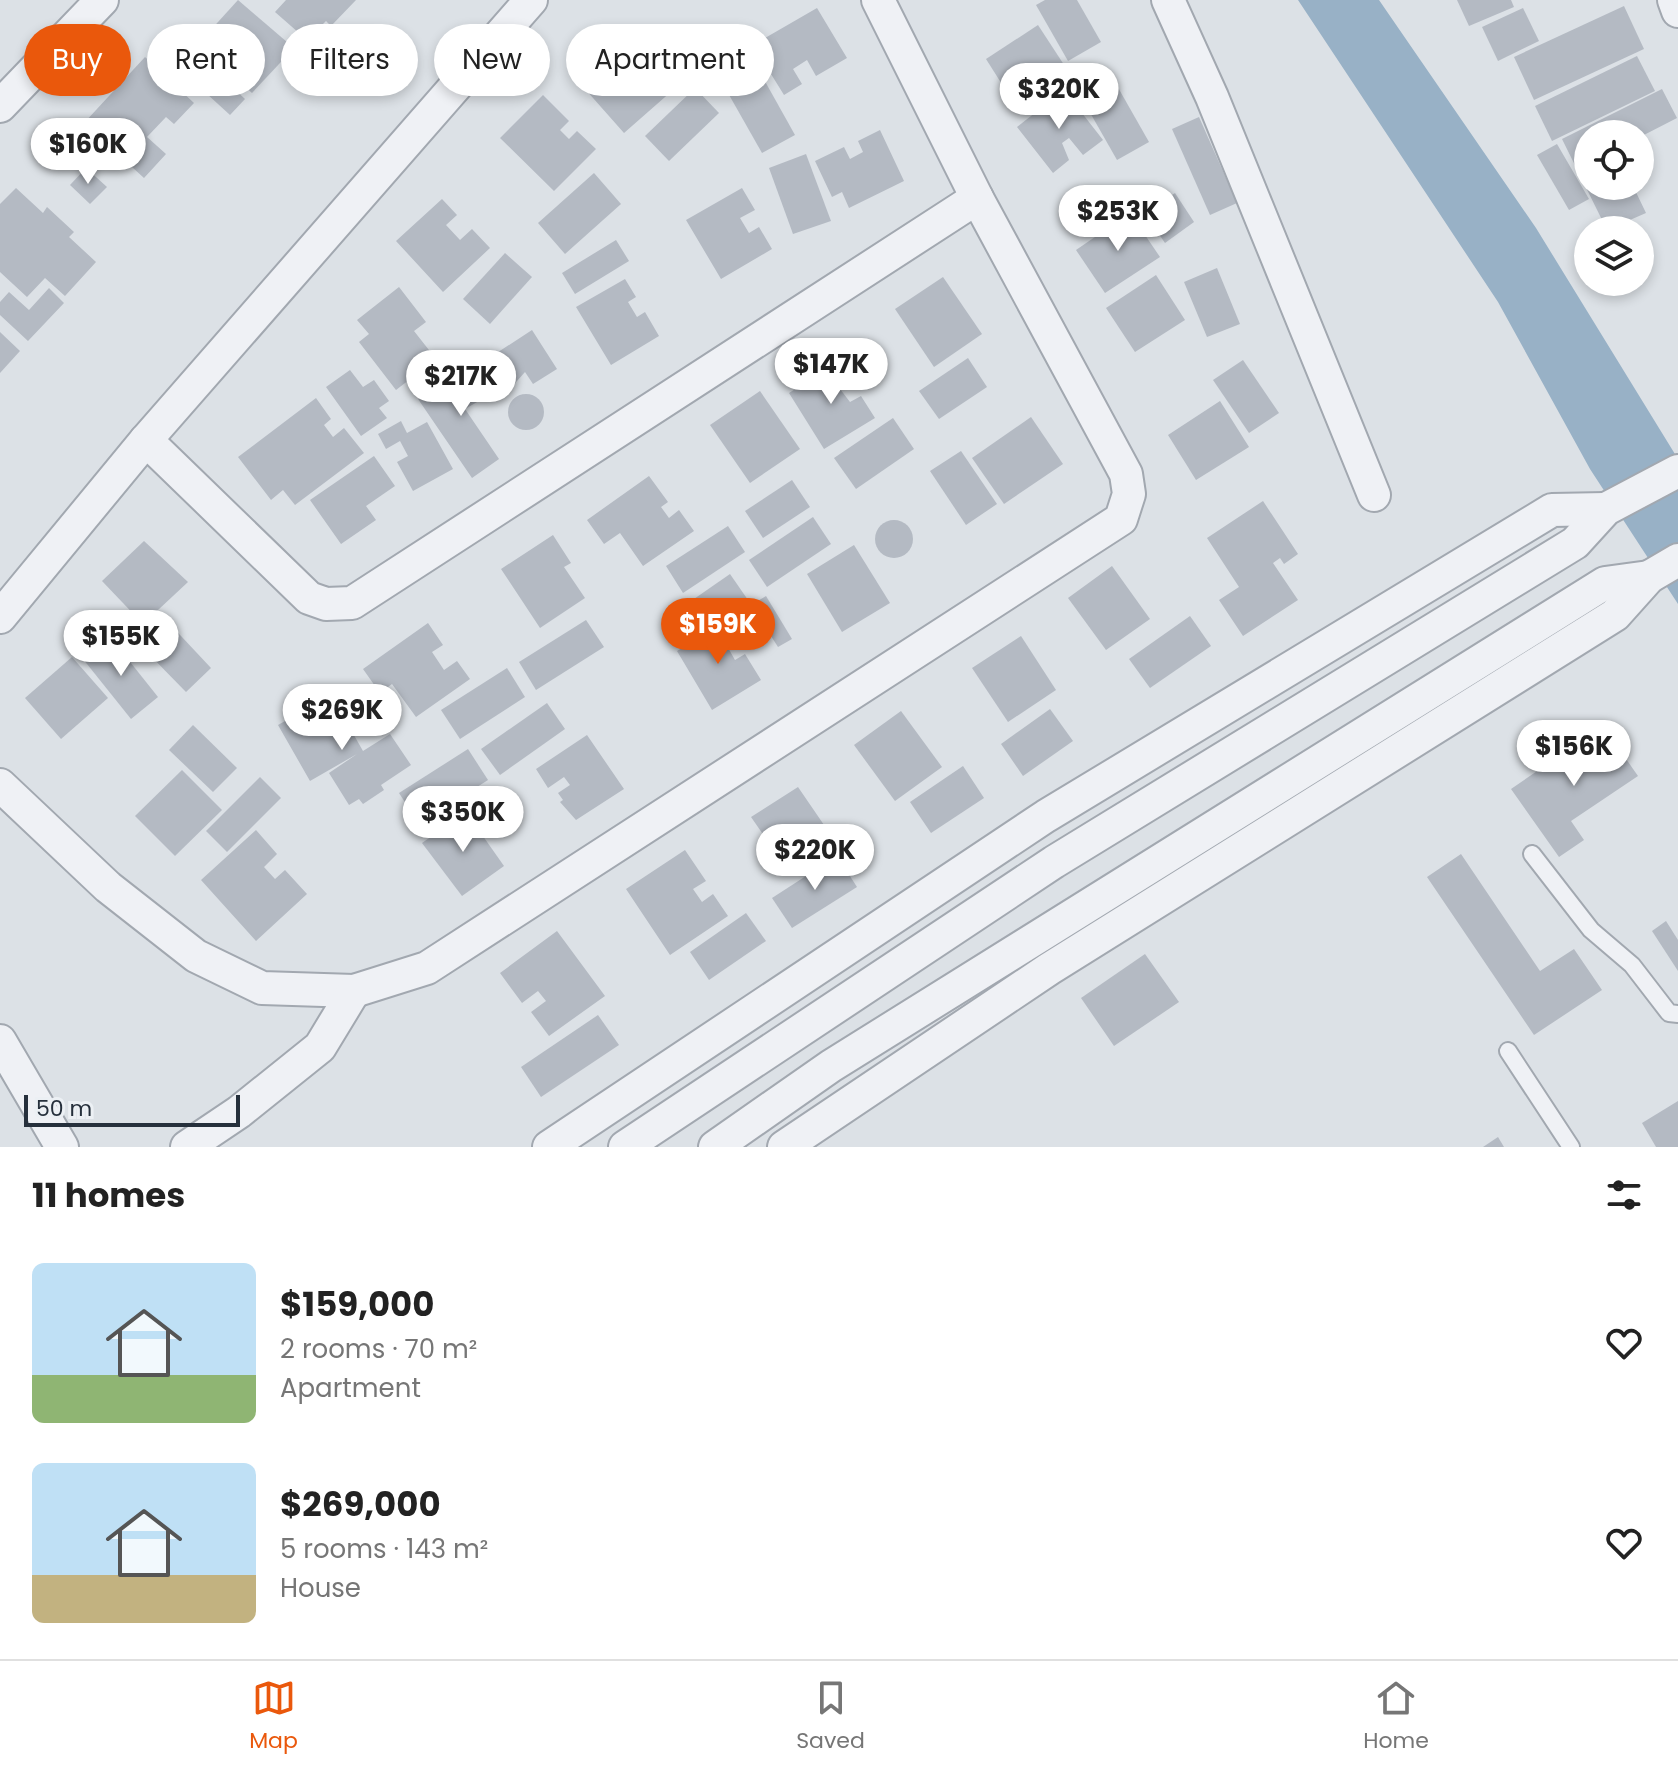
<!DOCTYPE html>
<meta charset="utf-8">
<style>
:root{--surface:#fff;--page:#f6f6f6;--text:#222;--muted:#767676;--line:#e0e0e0;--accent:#ea580c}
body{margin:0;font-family:Poppins,sans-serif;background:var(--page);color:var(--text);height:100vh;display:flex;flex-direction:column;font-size:30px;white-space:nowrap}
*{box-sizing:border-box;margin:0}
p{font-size:26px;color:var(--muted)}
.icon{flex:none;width:44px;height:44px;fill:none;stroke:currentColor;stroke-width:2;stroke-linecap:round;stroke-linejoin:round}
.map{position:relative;height:1147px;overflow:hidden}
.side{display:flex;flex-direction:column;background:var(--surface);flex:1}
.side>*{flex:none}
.hud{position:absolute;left:24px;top:24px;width:800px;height:72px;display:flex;gap:16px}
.fabs{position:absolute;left:1574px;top:120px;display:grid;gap:16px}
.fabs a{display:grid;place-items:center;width:80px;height:80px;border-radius:50%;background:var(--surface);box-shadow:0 4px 12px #0003;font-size:40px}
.scale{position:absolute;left:24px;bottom:20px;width:216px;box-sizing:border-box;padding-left:8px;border:4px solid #26303c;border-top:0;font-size:22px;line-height:28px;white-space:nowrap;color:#26303c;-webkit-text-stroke:6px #ecf0f4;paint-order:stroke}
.price{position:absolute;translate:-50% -68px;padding:0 18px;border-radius:28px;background:#fff;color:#222;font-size:26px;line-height:52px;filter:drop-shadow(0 2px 4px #0008)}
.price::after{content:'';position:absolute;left:50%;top:48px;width:24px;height:18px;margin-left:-12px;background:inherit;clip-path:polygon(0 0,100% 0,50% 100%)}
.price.selected{background:var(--accent);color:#fff}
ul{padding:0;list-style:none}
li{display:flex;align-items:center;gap:24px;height:200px;padding:0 32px}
li span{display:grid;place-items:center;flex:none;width:224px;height:160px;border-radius:12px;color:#555}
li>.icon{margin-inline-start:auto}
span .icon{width:96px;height:96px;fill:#fffc;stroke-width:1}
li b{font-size:34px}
h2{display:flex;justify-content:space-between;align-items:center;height:96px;padding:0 32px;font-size:34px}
.tag{padding:0 28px;border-radius:36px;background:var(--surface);box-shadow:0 4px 12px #0003;font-size:28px;line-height:72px}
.tag.selected{background:var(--accent);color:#fff}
.menu{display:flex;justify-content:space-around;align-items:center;height:112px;border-top:2px solid var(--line);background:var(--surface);font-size:22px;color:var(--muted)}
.menu a{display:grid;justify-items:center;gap:4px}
.menu .selected{color:var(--accent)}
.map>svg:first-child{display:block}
.water{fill:#98b1c6}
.building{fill:#b4bac3}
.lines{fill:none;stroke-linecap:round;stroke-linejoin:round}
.lane-casing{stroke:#a2a8b0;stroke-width:20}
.street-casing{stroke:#a2a8b0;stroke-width:36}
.lane{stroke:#eff1f5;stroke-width:16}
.street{stroke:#eff1f5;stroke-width:32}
</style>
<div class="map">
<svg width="1678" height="1147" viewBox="0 0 1678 1147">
<rect width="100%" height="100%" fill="#dce1e6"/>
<!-- water -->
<path class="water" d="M 1298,0 L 1379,0 L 1536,228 L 1678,459 L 1678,604 L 1590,469 L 1498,302 Z"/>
<!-- building -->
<g class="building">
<path d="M 238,0 L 294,48 L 252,93 L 198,44 Z"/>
<path d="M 286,0 L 356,0 L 331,26 L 326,21 L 307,40 L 275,12 Z"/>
<path d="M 1045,0 L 1077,0 L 1101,42 L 1068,61 L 1036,5 Z"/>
<path d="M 1457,0 L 1511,0 L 1514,7 L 1469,26 Z"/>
<path d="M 1624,6 L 1644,49 L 1534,100 L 1514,57 Z"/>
<path d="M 817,8 L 847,58 L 816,76 L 807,60 L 793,69 L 802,84 L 784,95 L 753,45 Z"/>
<path d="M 1523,8 L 1539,41 L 1498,61 L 1482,27 Z"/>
<path d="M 1038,25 L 1070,74 L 1017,108 L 986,59 Z"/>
<path d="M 627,38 L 642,55 L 631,65 L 645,80 L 656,71 L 673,90 L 624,133 L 578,81 Z"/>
<path d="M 198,55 L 245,99 L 230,115 L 183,72 Z"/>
<path d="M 1637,56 L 1655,91 L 1552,141 L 1535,106 Z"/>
<path d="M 145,57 L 194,103 L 174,124 L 166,117 L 147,137 L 166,154 L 144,178 L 84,123 Z"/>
<path d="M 757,67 L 795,135 L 762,153 L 724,86 Z"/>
<path d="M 1116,84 L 1149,142 L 1117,160 L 1084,102 Z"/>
<path d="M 695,88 L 719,113 L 669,161 L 645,136 Z"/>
<path d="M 1662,89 L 1677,118 L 1640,137 L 1588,134 L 1588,186 L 1633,186 L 1646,213 L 1607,230 L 1562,139 Z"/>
<path d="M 1064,90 L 1103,140 L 1083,155 L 1069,138 L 1062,143 L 1069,160 L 1053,173 L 1017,127 Z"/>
<path d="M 543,95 L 569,121 L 560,130 L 569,139 L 577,131 L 596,149 L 554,191 L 500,138 Z"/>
<path d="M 1199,117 L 1237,203 L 1210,215 L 1172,129 Z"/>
<path d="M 880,130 L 904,181 L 849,208 L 842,192 L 832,197 L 815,161 L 844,147 L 850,159 L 863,152 L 858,141 Z"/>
<path d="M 1557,144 L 1589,199 L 1569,210 L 1537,155 Z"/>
<path d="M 806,154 L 831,221 L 793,234 L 769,168 Z"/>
<path d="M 86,168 L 107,187 L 90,204 L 70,185 Z"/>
<path d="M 594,173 L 621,204 L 565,254 L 538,223 Z"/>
<path d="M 16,188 L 43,213 L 47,207 L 74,232 L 69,237 L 96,262 L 65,296 L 45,278 L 27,297 L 0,272 L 0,204 Z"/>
<path d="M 742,188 L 755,210 L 740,218 L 749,233 L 759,227 L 772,249 L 721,279 L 686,220 Z"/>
<path d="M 1175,193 L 1194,222 L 1165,243 L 1145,214 Z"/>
<path d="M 442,199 L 457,215 L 446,225 L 460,240 L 472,229 L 490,248 L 443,292 L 396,241 Z"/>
<path d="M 1130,213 L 1160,257 L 1105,293 L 1076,250 Z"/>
<path d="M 616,240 L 629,261 L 575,294 L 562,273 Z"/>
<path d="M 505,253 L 532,277 L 490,324 L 463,299 Z"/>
<path d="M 1217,268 L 1240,324 L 1207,337 L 1184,282 Z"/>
<path d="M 1156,275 L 1185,320 L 1135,352 L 1106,308 Z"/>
<path d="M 943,277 L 982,334 L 934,367 L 895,309 Z"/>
<path d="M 625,279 L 636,297 L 628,302 L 637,317 L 645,312 L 659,336 L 611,365 L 576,307 Z"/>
<path d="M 399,287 L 426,322 L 414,331 L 436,359 L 396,390 L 359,342 L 369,334 L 357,320 Z"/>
<path d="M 49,288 L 64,303 L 28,341 L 0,315 L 0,302 L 9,292 L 29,310 Z"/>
<path d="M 532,330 L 557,369 L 533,384 L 525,372 L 509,390 L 489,358 Z"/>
<path d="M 0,332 L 20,351 L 0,373 Z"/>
<path d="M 968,358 L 987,387 L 939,419 L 919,391 Z"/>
<path d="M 1243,360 L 1279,413 L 1249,433 L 1213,380 Z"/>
<path d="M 471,362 L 491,394 L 465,409 L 499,459 L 472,478 L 418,399 Z"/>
<path d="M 838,362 L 850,382 L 840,389 L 850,402 L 861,396 L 875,418 L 824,449 L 789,393 Z"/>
<path d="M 350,370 L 363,387 L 374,380 L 389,401 L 379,408 L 387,418 L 361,436 L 326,387 Z"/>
<path d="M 760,391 L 800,449 L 750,483 L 710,425 Z"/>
<circle cx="526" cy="412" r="18"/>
<path d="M 316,398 L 331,419 L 324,425 L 333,437 L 344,428 L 364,453 L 295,505 L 283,490 L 271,500 L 238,457 Z"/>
<path d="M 1220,401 L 1249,447 L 1196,480 L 1168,435 Z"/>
<path d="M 1031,417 L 1063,464 L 1004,504 L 972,458 Z"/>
<path d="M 893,418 L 914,449 L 856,489 L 834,458 Z"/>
<path d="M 401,421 L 407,433 L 427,422 L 453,469 L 413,491 L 397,462 L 408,456 L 400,441 L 386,449 L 378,434 Z"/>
<path d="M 961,451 L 997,504 L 966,525 L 930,471 Z"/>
<path d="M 374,456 L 395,486 L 366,506 L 376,520 L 341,544 L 310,500 Z"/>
<path d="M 649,476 L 668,502 L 661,507 L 669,518 L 679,510 L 694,531 L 643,566 L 620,533 L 604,544 L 587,520 Z"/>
<path d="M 792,480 L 810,507 L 763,538 L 745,511 Z"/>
<path d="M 1263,501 L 1298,554 L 1284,564 L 1280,558 L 1273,563 L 1298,600 L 1243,636 L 1219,600 L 1239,587 L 1207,538 Z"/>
<path d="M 813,517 L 831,544 L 767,587 L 749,560 Z"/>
<circle cx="894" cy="539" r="19"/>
<path d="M 728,526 L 745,552 L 683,593 L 666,566 Z"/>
<path d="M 553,535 L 571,563 L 564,567 L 585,598 L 540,628 L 501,569 Z"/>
<path d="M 144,541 L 188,582 L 143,624 L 102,581 Z"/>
<path d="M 854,545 L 890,603 L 842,632 L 807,574 Z"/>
<path d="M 1112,566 L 1150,619 L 1106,650 L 1068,598 Z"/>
<path d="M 730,574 L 748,600 L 686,642 L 668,617 Z"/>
<path d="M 766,596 L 792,639 L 778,647 L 751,605 Z"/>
<path d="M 1190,616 L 1211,646 L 1150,688 L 1129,659 Z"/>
<path d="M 166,620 L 211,668 L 186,692 L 140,645 Z"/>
<path d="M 586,620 L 604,647 L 536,690 L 519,662 Z"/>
<path d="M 727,621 L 738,639 L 727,646 L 735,660 L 745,654 L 761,680 L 712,710 L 677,651 Z"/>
<path d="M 428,623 L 443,645 L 432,652 L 444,670 L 457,661 L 470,679 L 416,717 L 392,684 L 380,693 L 363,669 Z"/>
<path d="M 1021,636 L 1056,690 L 1008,722 L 972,668 Z"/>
<path d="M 111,638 L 158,697 L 131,719 L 83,659 Z"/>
<path d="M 72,657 L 108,698 L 61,739 L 25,698 Z"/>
<path d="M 507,668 L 525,697 L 460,739 L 441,710 Z"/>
<path d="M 331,695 L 363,751 L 390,734 L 411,765 L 381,785 L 384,790 L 363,804 L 359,799 L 349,805 L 329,773 L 357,754 L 310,781 L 278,725 Z"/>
<path d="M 547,703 L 565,729 L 500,775 L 481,749 Z"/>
<path d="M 1050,709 L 1073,741 L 1023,776 L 1001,744 Z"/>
<path d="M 901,711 L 942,767 L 895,801 L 854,745 Z"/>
<path d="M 193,725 L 237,768 L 213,792 L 169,750 Z"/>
<path d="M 1603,726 L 1638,776 L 1571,821 L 1584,840 L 1559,857 L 1511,789 Z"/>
<path d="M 587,735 L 624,789 L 576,820 L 560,802 L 563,800 L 558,793 L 570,785 L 564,777 L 548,788 L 536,769 Z"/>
<path d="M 468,749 L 488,780 L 419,824 L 399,793 Z"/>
<path d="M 963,766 L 984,798 L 931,833 L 910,802 Z"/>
<path d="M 182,770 L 222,810 L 175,856 L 135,816 Z"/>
<path d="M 260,777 L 281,798 L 227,852 L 206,831 Z"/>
<path d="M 798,787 L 835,841 L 786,874 L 773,856 L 789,846 L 781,835 L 769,843 L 751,817 Z"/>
<path d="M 466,812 L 504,866 L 462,896 L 422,843 Z"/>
<path d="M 256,830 L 277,854 L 264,867 L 275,879 L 285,870 L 307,894 L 256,941 L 201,880 Z"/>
<path d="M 685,850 L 706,881 L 693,889 L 702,902 L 713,894 L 728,916 L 670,955 L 626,889 Z"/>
<path d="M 1461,854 L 1540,971 L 1574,949 L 1602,990 L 1534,1035 L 1427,877 Z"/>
<path d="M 837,856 L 857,887 L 792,928 L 772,898 Z"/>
<path d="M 746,913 L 766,941 L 709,980 L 690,952 Z"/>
<path d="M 1666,921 L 1678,940 L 1678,971 L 1652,931 Z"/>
<path d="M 557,931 L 605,996 L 549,1036 L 531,1012 L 546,1001 L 538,991 L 522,1003 L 500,973 Z"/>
<path d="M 1145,954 L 1179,1002 L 1114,1046 L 1081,998 Z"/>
<path d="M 598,1015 L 619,1045 L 541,1097 L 521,1067 Z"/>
<path d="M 1678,1101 L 1678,1147 L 1656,1147 L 1642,1123 Z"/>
<path d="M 1498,1137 L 1504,1147 L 1483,1147 Z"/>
</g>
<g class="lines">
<defs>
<g id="lane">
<path d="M 1532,854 L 1591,930 L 1632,965 L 1669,1013 L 1678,1014"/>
<path d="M 1508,1051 L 1571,1147"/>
</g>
<g id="street">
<path d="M 1168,0 L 1212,97 L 1374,495"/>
<path d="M 1674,0 L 1678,11"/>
<path d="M 0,106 L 102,0"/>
<path d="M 146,440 L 309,598 L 326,604 L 352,603 L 977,198"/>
<path d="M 0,617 L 146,440 L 531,0"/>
<path d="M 0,785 L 108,887 L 196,956 L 262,988 L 354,991 L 427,968 L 1121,519 L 1129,494 L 1126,474 L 977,198 L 878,0"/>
<path d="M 0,1041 L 62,1147"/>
<path d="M 187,1147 L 239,1112 L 320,1047 L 354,991"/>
<path d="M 549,1147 L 1046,816 L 1552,510 L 1606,509"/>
<path d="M 625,1147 L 1054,862 L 1575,543 L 1606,509 L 1678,471"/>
<path d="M 715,1147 L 831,1066 L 1605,583 L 1649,577"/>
<path d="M 784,1147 L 1049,969 L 1615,615 L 1649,577 L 1678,560"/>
</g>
</defs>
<!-- lane casing -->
<use href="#lane" class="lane-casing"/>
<!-- street casing -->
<use href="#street" class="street-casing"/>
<!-- lane -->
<use href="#lane" class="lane"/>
<!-- street -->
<use href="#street" class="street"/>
</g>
</svg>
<div class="fabs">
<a><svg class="icon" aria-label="locate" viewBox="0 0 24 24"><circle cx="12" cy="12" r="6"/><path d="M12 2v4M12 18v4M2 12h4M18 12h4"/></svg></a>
<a><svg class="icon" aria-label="layers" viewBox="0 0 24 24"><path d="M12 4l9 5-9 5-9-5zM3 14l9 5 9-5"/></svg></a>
</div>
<div class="scale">50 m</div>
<b class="price" style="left:1059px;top:131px">$320K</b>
<b class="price" style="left:88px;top:186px">$160K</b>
<b class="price" style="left:1118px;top:253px">$253K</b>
<b class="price" style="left:831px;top:406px">$147K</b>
<b class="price" style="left:461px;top:418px">$217K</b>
<b class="price selected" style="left:718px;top:666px">$159K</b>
<b class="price" style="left:121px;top:678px">$155K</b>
<b class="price" style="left:342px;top:752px">$269K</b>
<b class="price" style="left:1574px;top:788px">$156K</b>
<b class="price" style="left:463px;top:854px">$350K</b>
<b class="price" style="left:815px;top:892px">$220K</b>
<div class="hud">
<a class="tag selected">Buy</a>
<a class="tag">Rent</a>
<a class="tag">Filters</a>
<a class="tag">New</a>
<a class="tag">Apartment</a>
</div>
</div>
<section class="side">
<h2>11 homes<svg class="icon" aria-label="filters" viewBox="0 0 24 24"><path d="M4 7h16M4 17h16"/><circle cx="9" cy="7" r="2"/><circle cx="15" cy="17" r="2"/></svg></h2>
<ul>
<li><span style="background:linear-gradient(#bfe0f5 70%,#8fb573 0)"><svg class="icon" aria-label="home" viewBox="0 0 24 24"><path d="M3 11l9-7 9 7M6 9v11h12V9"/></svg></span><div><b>$159,000</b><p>2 rooms · 70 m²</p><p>Apartment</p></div><svg class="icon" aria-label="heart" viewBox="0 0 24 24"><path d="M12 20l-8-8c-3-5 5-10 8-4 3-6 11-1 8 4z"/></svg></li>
<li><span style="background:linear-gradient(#bfe0f5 70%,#c2b280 0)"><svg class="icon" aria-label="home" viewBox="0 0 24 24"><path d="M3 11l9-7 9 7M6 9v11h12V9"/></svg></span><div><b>$269,000</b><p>5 rooms · 143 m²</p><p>House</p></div><svg class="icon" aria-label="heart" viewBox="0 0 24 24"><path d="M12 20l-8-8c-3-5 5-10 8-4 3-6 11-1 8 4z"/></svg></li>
</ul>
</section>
<nav class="menu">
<a class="selected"><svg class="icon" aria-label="map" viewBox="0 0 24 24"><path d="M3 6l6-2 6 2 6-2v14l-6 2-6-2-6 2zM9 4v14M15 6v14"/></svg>Map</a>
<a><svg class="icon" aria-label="saved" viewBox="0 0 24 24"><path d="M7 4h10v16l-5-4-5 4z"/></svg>Saved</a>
<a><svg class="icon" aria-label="home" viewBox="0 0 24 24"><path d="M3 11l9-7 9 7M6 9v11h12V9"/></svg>Home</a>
</nav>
